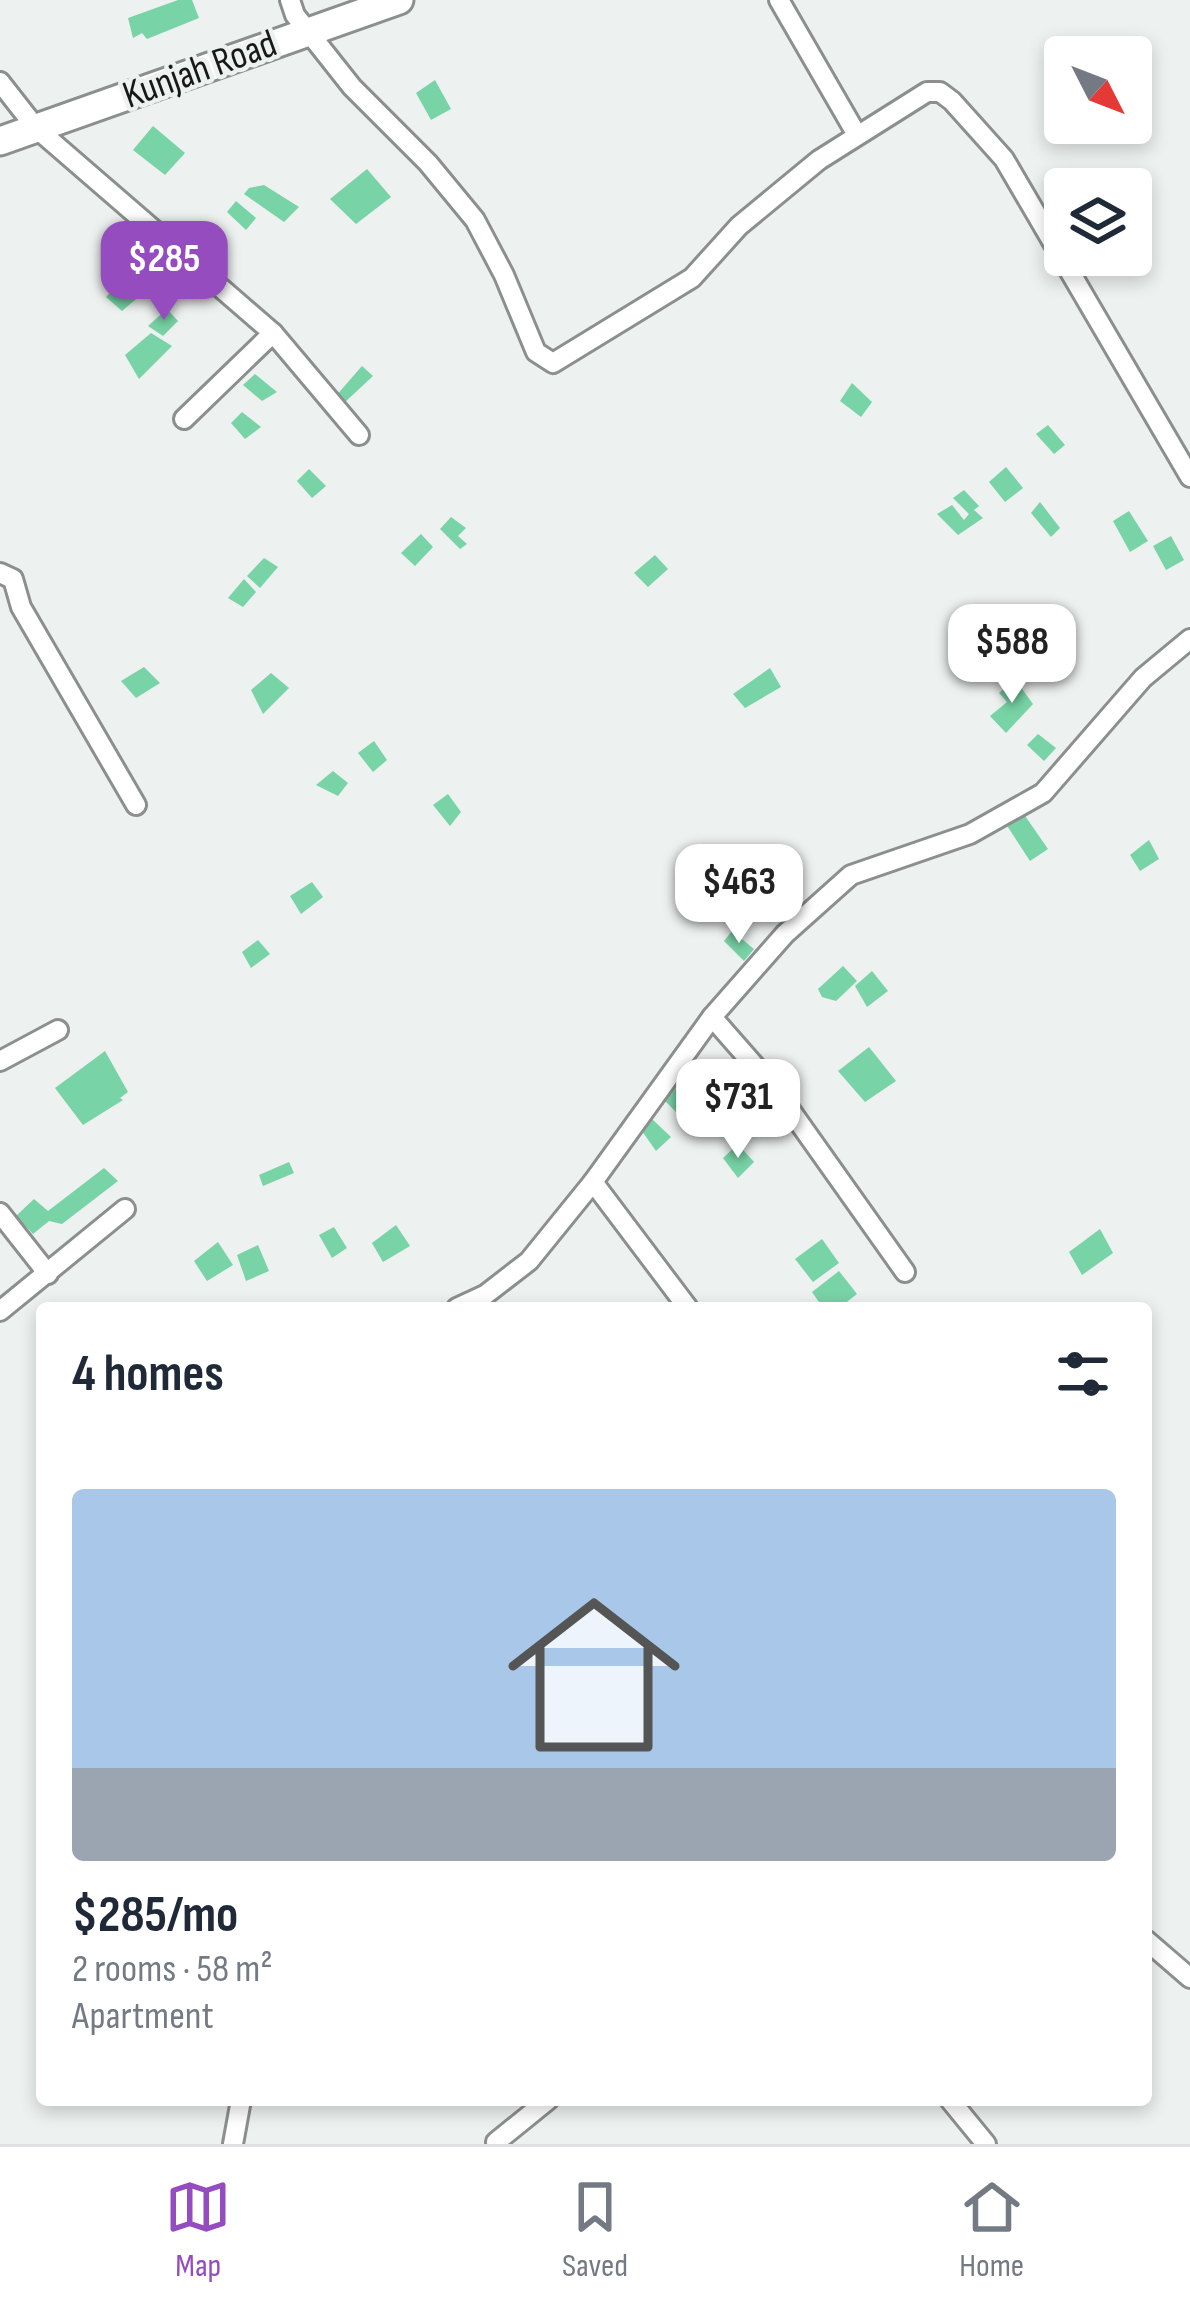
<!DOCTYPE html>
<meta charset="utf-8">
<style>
:root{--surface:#fff;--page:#f2f2f3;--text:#1f2937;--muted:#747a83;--line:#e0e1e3;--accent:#944cbe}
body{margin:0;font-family:"Sofia Sans Condensed",sans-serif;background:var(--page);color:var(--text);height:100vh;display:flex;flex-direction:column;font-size:45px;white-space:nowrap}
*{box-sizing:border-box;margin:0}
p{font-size:39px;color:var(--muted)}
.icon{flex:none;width:66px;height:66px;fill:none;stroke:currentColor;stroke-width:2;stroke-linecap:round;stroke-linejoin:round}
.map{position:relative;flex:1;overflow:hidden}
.drawer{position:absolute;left:36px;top:1302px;width:1116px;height:804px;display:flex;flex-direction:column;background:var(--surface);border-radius:12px;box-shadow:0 6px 18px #0003}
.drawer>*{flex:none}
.needle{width:78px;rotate:132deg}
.buttons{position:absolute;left:1044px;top:36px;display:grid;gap:24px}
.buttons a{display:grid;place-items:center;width:108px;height:108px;border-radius:12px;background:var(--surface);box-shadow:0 6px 18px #0003;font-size:60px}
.price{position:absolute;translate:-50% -102px;padding:0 27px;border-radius:24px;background:#fff;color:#222;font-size:39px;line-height:78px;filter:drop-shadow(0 3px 6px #0008)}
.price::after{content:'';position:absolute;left:50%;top:72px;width:36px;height:27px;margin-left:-18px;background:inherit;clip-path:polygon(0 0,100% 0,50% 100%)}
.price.current{background:var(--accent);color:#fff}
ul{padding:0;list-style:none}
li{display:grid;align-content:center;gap:24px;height:636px;padding:0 36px}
li span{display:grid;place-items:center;height:372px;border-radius:12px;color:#555}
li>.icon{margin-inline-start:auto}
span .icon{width:216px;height:216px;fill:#fffc;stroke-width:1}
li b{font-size:51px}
h2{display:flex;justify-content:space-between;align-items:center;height:144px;padding:0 36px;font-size:51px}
.tabs{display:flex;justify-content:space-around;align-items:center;height:168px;border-top:3px solid var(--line);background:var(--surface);font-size:33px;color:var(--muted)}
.tabs a{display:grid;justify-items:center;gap:6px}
.tabs .current{color:var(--accent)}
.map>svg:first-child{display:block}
.building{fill:#78d3a6}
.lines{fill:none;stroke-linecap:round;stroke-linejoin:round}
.street-casing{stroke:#8b8f8d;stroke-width:24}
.secondary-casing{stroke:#8b8f8d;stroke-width:33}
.street{stroke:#fff;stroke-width:18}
.secondary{stroke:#fff;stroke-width:27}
.labels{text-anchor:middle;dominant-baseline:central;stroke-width:9;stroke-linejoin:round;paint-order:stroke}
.street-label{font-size:39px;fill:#171918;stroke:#edf1ef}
</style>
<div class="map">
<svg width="1190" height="2144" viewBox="0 0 1190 2144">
<rect width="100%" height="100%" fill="#edf1ef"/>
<!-- building -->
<g class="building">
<path d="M 178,0 L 192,0 L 199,18 L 147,39 L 142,33 L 133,38 L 128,18 Z"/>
<path d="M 435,80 L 451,109 L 431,120 L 416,93 Z"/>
<path d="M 153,126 L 185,153 L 165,175 L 133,150 Z"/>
<path d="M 367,169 L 391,197 L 356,224 L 330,199 Z"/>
<path d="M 264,185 L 299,207 L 284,222 L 244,194 L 249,188 Z"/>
<path d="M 236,201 L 256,218 L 246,230 L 227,212 Z"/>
<path d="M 124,278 L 142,294 L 122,311 L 106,297 Z"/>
<path d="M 167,309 L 178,321 L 163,336 L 148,326 Z"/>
<path d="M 151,333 L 172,346 L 139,379 L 125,355 Z"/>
<path d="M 362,366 L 373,376 L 343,404 L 335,397 Z"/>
<path d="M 255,374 L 277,392 L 262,401 L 243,385 Z"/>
<path d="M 852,383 L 872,402 L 861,417 L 840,401 Z"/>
<path d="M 242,412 L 261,427 L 245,439 L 231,423 Z"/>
<path d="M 1048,425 L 1065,445 L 1054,454 L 1036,434 Z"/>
<path d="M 1006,467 L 1023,488 L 1005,502 L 989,482 Z"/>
<path d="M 309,469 L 326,486 L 312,498 L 297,481 Z"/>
<path d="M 964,490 L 979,506 L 974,510 L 983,518 L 958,535 L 937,514 L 952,505 L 964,520 L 969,514 L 953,498 Z"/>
<path d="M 1040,502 L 1060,528 L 1051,537 L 1031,513 Z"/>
<path d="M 1129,511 L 1148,541 L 1130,552 L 1113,521 Z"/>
<path d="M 451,517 L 466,528 L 458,536 L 467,544 L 460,549 L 440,529 Z"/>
<path d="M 421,534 L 433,547 L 415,566 L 401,553 Z"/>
<path d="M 1171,536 L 1184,560 L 1166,570 L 1153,546 Z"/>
<path d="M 655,555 L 668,569 L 648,587 L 634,573 Z"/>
<path d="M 264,558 L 278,567 L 260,588 L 247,576 Z"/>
<path d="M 244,579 L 256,592 L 243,607 L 228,598 Z"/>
<path d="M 144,667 L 160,683 L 136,698 L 121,681 Z"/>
<path d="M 770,668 L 781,687 L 745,708 L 733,694 Z"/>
<path d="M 271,673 L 289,688 L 263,714 L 251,690 Z"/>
<path d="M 1015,679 L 1033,704 L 1006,733 L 990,716 L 1007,702 L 999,693 Z"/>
<path d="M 1038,734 L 1056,748 L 1044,761 L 1027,745 Z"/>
<path d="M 374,741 L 387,760 L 373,772 L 358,753 Z"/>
<path d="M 333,771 L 348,783 L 338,796 L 316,785 Z"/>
<path d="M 448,794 L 461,812 L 450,826 L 433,805 Z"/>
<path d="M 1021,810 L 1048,849 L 1030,861 L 1004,821 Z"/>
<path d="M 1149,840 L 1159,859 L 1140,871 L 1130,855 Z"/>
<path d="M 312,882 L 323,897 L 301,914 L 290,896 Z"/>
<path d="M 732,931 L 754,949 L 744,961 L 724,941 Z"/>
<path d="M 258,940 L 270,954 L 251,968 L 242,952 Z"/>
<path d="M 843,966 L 857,981 L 836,1001 L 822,997 L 818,989 Z"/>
<path d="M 872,971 L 888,991 L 867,1007 L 855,986 Z"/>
<path d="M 869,1047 L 896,1081 L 865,1102 L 838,1071 Z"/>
<path d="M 105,1051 L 128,1092 L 120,1098 L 123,1100 L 83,1125 L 55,1088 Z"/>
<path d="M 676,1088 L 701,1113 L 689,1125 L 665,1101 Z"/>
<path d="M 652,1119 L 671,1137 L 656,1151 L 642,1131 Z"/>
<path d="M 738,1144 L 754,1162 L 738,1178 L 723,1158 Z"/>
<path d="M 289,1162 L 294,1173 L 263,1186 L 259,1175 Z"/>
<path d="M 104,1168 L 118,1181 L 62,1224 L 49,1221 L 33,1234 L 16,1216 L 34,1199 L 48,1211 Z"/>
<path d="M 396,1225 L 410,1246 L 383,1262 L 372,1243 Z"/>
<path d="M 334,1227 L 347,1248 L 332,1258 L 319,1235 Z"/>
<path d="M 1100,1229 L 1113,1253 L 1082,1275 L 1069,1252 Z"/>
<path d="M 822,1239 L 839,1263 L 813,1282 L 795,1259 Z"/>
<path d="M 218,1242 L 233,1265 L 207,1281 L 194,1261 Z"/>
<path d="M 258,1245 L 269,1271 L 246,1281 L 237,1255 Z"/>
<path d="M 839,1271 L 857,1294 L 839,1308 L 823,1308 L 812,1292 Z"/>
</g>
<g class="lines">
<defs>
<g id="street">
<path d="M 290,0 L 295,15 L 352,87 L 428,163 L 475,220 L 504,275 L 536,352 L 553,363 L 692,278 L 739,226 L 819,160 L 927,92 L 940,92 L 952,101 L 1004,159 L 1190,477"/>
<path d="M 779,0 L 857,135"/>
<path d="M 0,82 L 36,128 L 273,333 L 359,435"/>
<path d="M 184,419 L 273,333"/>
<path d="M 0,573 L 13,579 L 21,607 L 136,805"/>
<path d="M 712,1017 L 776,1090 L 905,1272"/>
<path d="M 0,1061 L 58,1030"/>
<path d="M 593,1182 L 688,1308"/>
<path d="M 0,1213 L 48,1274"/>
<path d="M 457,1308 L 485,1295 L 529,1261 L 593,1182 L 712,1017 L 785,934 L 851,875 L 970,834 L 1043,793 L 1143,678 L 1190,639"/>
<path d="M 0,1311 L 125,1209"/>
<path d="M 1146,1940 L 1190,1978"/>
<path d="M 950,2100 L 986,2144"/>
<path d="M 496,2142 L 548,2100"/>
<path d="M 233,2144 L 241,2100"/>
</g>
<path id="secondary" d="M 0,141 L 399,0"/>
</defs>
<!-- street casing -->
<use href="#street" class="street-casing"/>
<!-- secondary casing -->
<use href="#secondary" class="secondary-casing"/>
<!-- street -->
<use href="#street" class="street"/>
<!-- secondary -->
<use href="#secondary" class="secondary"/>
</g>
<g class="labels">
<!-- street labels -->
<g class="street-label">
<text transform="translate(200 70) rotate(-20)">Kunjah Road</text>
</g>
</g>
</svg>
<div class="buttons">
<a><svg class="needle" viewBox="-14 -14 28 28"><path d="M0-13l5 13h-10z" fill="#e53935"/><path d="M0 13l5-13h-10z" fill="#747a83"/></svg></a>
<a><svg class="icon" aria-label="layers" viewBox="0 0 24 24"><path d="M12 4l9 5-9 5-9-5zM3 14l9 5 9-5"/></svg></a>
</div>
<b class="price current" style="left:164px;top:323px">$285</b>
<b class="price" style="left:1012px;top:706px">$588</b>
<b class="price" style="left:739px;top:946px">$463</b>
<b class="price" style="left:738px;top:1161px">$731</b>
<section class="drawer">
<h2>4 homes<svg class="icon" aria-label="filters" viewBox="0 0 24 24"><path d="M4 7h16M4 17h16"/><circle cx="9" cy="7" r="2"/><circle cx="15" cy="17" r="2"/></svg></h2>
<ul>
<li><span style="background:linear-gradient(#a9c7e8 75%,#9aa5b1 0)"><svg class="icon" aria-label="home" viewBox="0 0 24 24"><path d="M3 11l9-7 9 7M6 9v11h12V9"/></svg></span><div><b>$285/mo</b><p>2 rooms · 58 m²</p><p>Apartment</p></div></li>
</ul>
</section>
</div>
<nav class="tabs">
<a class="current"><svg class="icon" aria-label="map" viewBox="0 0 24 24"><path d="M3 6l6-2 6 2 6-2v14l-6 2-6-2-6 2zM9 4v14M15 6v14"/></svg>Map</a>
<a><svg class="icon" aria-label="saved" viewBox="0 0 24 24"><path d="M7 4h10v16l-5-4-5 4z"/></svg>Saved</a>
<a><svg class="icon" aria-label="home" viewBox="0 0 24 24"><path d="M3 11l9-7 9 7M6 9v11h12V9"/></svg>Home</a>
</nav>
